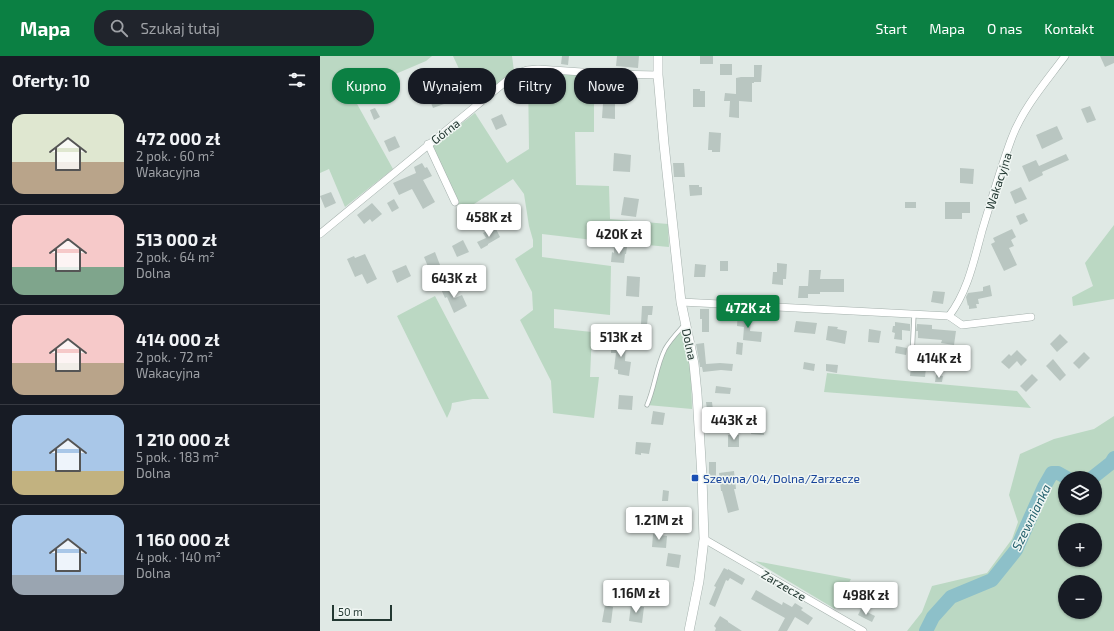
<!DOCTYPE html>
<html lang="pl">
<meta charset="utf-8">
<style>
:root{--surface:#171b24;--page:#20242c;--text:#f1f3f6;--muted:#9ea1a6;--line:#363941;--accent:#0b8043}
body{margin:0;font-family:"Exo 2",sans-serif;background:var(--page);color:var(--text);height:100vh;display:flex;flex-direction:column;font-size:15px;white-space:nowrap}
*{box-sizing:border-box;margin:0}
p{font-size:13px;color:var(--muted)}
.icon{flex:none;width:22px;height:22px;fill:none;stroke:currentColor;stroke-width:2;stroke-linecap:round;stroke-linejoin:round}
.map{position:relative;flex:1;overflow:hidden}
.details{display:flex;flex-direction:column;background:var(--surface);width:320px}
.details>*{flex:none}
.guide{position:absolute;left:12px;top:12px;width:380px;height:36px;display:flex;gap:8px}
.controls{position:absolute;left:738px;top:415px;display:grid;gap:8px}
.controls a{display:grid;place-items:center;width:44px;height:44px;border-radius:50%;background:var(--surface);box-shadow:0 1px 3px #0004;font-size:20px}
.scale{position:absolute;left:12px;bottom:10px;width:60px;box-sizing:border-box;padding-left:4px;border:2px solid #233832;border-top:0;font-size:11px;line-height:14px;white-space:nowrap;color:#233832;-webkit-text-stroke:3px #f0f6f3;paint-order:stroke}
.price{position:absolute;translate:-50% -34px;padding:0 9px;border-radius:4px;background:#fff;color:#222;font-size:13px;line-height:26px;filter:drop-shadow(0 1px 2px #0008)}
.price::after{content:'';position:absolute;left:50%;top:24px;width:12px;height:9px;margin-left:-6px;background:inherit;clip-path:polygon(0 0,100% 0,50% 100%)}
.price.active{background:var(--accent);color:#fff}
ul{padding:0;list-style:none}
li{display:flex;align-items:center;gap:12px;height:100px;padding:0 12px}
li+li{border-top:1px solid var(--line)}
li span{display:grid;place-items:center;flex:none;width:112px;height:80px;border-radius:12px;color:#555}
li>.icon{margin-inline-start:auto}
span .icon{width:48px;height:48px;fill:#fffc;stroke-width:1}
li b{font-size:17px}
h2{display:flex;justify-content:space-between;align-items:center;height:48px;padding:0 12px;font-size:17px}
.tag{padding:0 14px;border-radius:16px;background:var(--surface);box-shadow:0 1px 3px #0004;font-size:14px;line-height:36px}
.tag.active{background:var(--accent);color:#fff}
header{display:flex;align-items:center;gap:24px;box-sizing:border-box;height:56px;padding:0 20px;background:var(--accent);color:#fff}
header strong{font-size:19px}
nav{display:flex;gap:22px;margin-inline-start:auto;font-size:14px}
.search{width:280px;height:36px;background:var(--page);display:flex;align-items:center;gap:10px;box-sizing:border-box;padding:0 14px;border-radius:16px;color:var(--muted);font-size:15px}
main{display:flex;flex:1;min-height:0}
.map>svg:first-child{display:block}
.green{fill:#bbd8c3;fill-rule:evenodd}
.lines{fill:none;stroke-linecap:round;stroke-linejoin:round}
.river{stroke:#8dc0c9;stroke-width:14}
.building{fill:#b9c6c1}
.service-casing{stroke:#a4b0ac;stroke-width:5}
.minor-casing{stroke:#a4b0ac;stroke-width:8}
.tertiary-casing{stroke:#a4b0ac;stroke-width:10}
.service{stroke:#fff;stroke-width:3.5}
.minor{stroke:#fff;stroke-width:7}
.tertiary{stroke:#fff;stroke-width:9}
.transit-dot{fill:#1a4fb4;stroke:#f0f6f3;stroke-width:1.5}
.labels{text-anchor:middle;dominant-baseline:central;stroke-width:3;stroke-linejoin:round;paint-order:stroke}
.street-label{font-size:12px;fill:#233832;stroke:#f0f6f3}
.transit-label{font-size:12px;fill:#164399;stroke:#f0f6f3;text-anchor:start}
.water-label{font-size:13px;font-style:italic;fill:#24606d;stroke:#f0f6f3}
</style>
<header>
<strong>Mapa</strong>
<div class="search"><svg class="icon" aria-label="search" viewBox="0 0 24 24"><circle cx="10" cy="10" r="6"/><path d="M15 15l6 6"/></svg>Szukaj tutaj</div>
<nav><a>Start</a><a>Mapa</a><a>O nas</a><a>Kontakt</a></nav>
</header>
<main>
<section class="details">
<h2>Oferty: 10<svg class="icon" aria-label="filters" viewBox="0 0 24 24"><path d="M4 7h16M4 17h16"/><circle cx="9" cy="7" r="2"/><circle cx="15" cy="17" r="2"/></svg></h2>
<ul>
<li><span style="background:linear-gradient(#dfe7d0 60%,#b9a48a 0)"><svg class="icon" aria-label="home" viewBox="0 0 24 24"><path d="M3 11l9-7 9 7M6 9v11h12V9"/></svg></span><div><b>472 000 zł</b><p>2 pok. · 60 m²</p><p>Wakacyjna</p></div></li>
<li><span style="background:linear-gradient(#f6c9c9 65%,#7fa58c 0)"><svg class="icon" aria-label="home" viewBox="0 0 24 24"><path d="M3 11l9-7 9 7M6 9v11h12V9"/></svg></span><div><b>513 000 zł</b><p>2 pok. · 64 m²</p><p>Dolna</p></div></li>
<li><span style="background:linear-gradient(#f6c9c9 60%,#b9a48a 0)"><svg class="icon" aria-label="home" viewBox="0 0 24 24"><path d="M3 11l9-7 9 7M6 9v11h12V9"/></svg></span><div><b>414 000 zł</b><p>2 pok. · 72 m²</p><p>Wakacyjna</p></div></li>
<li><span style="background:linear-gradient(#a9c7e8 70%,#c2b280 0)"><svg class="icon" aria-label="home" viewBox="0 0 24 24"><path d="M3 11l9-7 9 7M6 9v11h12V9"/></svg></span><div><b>1 210 000 zł</b><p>5 pok. · 183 m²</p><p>Dolna</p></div></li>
<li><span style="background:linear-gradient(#a9c7e8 75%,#9aa5b1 0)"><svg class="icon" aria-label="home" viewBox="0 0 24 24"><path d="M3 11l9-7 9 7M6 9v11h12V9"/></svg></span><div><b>1 160 000 zł</b><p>4 pok. · 140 m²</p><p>Dolna</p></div></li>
</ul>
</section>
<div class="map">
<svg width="794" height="575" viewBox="0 0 794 575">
<rect width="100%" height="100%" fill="#e0e9e5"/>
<!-- green -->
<g class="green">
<path d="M 0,0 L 112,0 L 106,5 L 31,37 L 73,113 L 25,151 L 9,113 L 0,117 Z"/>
<path d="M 133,0 L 192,0 L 194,15 L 155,47 Z"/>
<path d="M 222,16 L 274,20 L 274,76 L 255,76 L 256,129 L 289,130 L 290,163 L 348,168 L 349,191 L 273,184 L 222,178 L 222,201 L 291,210 L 290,259 L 234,253 L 234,272 L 272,276 L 270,321 L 279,321 L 274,362 L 233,357 L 231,325 L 200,264 L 213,254 L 212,236 L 195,203 L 213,191 L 213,184 L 209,170 L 204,138 L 193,123 L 143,155 L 135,146 L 110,92 L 155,57 L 187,107 L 209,93 L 208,17 Z"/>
<path d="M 794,169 L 794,243 L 753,250 L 752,241 L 773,230 L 765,207 Z"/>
<path d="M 115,240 L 169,343 L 153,343 L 132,347 L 131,353 L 127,362 L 77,260 Z"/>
<path d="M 362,272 L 371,316 L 372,353 L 327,349 L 346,291 Z"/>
<path d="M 507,317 L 563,323 L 697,335 L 711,352 L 504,336 Z"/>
<path d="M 794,360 L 794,575 L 587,575 L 602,556 L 612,530 L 667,517 L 692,483 L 698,466 L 689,439 L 700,398 L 734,383 L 774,373 ZM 745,422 L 775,422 L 775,452 L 745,452 ZM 745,474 L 775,474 L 775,504 L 745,504 ZM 745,526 L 775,526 L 775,556 L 745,556 Z"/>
<path d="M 435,505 L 531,523 L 515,553 Z"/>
</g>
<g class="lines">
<!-- river -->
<g class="river">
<path d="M 772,422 L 791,407 L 794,402"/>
<path d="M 606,575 L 613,561 L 631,541 L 672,524 L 696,494 L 724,431 L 732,417 L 738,417 L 747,422"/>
</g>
</g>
<!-- building -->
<g class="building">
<path d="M 242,0 L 249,0 L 248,9 L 241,8 Z"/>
<path d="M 297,0 L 319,0 L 318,12 L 296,10 Z"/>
<rect x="380" y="0" width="13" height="8"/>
<path d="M 780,0 L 794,0 L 794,7 L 785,11 Z"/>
<rect x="400" y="8" width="12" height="11"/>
<path d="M 434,9 L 442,9 L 441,26 L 434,26 Z"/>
<path d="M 111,12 L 116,22 L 109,26 L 104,15 Z"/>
<path d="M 421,21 L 434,21 L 434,27 L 432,27 L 432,46 L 419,45 L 419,62 L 409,61 L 410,45 L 404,45 L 405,37 L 416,38 L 416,22 Z"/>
<path d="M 373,33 L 380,33 L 380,35 L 385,35 L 385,51 L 373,51 Z"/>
<path d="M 119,38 L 124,48 L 113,52 L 109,42 Z"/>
<path d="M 283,47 L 295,48 L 295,63 L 282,62 Z"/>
<path d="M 770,50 L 776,64 L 767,67 L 761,53 Z"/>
<path d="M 55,52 L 60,61 L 54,64 L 50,54 Z"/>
<path d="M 182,58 L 187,69 L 176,74 L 171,63 Z"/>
<path d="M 737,70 L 743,83 L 722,93 L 716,79 Z"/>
<path d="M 389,76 L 401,77 L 400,96 L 392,96 L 392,94 L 388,94 Z"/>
<path d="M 75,80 L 80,91 L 69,96 L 64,85 Z"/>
<path d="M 294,97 L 311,99 L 310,116 L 293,115 Z"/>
<path d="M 746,98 L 749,104 L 722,116 L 723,119 L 709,126 L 702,110 L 716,104 L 719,110 Z"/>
<path d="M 102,107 L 105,112 L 107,111 L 112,120 L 103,124 L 115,146 L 103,153 L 92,133 L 79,139 L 73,127 L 96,117 L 94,111 Z"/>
<path d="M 353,107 L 364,107 L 365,121 L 354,121 Z"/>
<path d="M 640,112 L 654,113 L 653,128 L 640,127 Z"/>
<path d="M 369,129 L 379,129 L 379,131 L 382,131 L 382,139 L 370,140 Z"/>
<path d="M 701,131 L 707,143 L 695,148 L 690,136 Z"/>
<path d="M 11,136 L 16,147 L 5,152 L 0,140 Z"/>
<path d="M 304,141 L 319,143 L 316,161 L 301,159 Z"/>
<path d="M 74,143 L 79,152 L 72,156 L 67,147 Z"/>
<rect x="585" y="146" width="11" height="6"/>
<path d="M 625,146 L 650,146 L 650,157 L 642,157 L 642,163 L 625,163 Z"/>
<path d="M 52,147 L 62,158 L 52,166 L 50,163 L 44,168 L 37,159 Z"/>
<path d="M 704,157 L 708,165 L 700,169 L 696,160 Z"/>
<path d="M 175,171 L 180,181 L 168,188 L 168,189 L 161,193 L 157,186 L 166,182 L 163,177 Z"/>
<path d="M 692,173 L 696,181 L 691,184 L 694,190 L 689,192 L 697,209 L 684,215 L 671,188 L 675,186 L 673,182 Z"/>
<path d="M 143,184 L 149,196 L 137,201 L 132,190 Z"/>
<path d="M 294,190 L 307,191 L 306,198 L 305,198 L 304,207 L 291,206 L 292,196 L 294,197 Z"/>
<path d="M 115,196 L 120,209 L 109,213 L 104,201 Z"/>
<path d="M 45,198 L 57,223 L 47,228 L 42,218 L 35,221 L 27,203 L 34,200 L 35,202 Z"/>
<rect x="400" y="205" width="8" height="10"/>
<path d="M 457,207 L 467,208 L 466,223 L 463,223 L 463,229 L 452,228 L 453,216 L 457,216 Z"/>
<path d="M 375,208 L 386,209 L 385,221 L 374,221 Z"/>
<path d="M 86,209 L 91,220 L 77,227 L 72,215 Z"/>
<path d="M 489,214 L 501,214 L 500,223 L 524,223 L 524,236 L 500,236 L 500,238 L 488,238 L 488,242 L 478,242 L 479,230 L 488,230 Z"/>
<path d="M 307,220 L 320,221 L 319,241 L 306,240 Z"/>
<path d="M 127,228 L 135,242 L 142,239 L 147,250 L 134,257 L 127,241 L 125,242 L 120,231 Z"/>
<path d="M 670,229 L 672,240 L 658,243 L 659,248 L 656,248 L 657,252 L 649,253 L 649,249 L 648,250 L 646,241 L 648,237 L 663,235 L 663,231 Z"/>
<path d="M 613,235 L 625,236 L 623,248 L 611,246 Z"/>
<path d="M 322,250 L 333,250 L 332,259 L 328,259 L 327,269 L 321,268 Z"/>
<path d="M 380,253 L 389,253 L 389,276 L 382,276 L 382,263 L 380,263 Z"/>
<path d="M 418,254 L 424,255 L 423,264 L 431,264 L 430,275 L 442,276 L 441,286 L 423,284 L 424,271 L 417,270 Z"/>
<path d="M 451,258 L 459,258 L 459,264 L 450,264 Z"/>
<path d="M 476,265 L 497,267 L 495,278 L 474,276 Z"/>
<path d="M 575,266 L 590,268 L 590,275 L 582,274 L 582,284 L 574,283 L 575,277 L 572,276 L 573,270 L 575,270 Z"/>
<path d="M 597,268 L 612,269 L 612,273 L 636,275 L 634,289 L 621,287 L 622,284 L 598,282 L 598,275 L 596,275 Z"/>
<path d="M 508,270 L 518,271 L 517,273 L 527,275 L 525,288 L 506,284 Z"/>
<path d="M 549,273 L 561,275 L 559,287 L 548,286 Z"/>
<path d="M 740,278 L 748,286 L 737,296 L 730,288 Z"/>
<path d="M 291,285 L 306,286 L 305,305 L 311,306 L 309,320 L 298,318 L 298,314 L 294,313 L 296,297 L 291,297 Z"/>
<path d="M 417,286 L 423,287 L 422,299 L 416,298 Z"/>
<path d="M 384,287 L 386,308 L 400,307 L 413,308 L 412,315 L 401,314 L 383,316 L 382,311 L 380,311 L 376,288 Z"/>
<path d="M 576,290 L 587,292 L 586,299 L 575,297 Z"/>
<path d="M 697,294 L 707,304 L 701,310 L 697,305 L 689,313 L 681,306 L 689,298 L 691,300 Z"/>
<path d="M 764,296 L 770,302 L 759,313 L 753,307 Z"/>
<path d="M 733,303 L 746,319 L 740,325 L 726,310 Z"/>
<path d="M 484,306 L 495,308 L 494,315 L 483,313 Z"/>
<path d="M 506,308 L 518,309 L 517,317 L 506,315 Z"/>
<path d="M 591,310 L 606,312 L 605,321 L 590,320 Z"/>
<path d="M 712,318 L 718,324 L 706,336 L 700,330 Z"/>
<path d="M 616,319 L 623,320 L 622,326 L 615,326 Z"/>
<path d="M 396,330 L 411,332 L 410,338 L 395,337 Z"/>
<path d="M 299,339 L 313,340 L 312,354 L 298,353 Z"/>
<path d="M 386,346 L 392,346 L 394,362 L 388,363 Z"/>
<path d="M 333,355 L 345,357 L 343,369 L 331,368 Z"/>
<path d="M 433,364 L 445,365 L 444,379 L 431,378 Z"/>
<rect x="408" y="379" width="11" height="12"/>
<path d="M 316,386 L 331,387 L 329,398 L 321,397 L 321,399 L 315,398 Z"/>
<rect x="389" y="406" width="7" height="14"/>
<path d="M 414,415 L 416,433 L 414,433 L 419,454 L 408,457 L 402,435 L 401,435 L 399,417 Z"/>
<path d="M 343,434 L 349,435 L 348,445 L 342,445 Z"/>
<path d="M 307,451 L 320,452 L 319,466 L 306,465 Z"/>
<path d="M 333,478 L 347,480 L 346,492 L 332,491 Z"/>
<path d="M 348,497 L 361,499 L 359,512 L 346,510 Z"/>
<path d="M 404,512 L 408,514 L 408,513 L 425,523 L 422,529 L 410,522 L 408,525 L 406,524 L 395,551 L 389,548 L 396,531 L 394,530 Z"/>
<path d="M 325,526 L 341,528 L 339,547 L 323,546 Z"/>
<path d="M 436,534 L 462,549 L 463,546 L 472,551 L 475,547 L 483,552 L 481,554 L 493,562 L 488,569 L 475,561 L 467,575 L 458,575 L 465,562 L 431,543 Z"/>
<path d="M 543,536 L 551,541 L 548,547 L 539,543 Z"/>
<path d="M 285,549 L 293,551 L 291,567 L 282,566 Z"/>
<path d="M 311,549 L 324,551 L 322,567 L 309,565 Z"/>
<path d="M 541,553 L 555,560 L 552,566 L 538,559 Z"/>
<path d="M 400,560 L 408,565 L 408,566 L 422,575 L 395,575 L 396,572 L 394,570 Z"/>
</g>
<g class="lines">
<defs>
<g id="service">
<path d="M 594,258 L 592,302 L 595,304 L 639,308"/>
<path d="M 327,349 C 335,331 336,311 345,293 C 350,284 358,276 365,268"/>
</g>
<g id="minor">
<path d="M 108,88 L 135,146"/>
<path d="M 0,178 L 190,22 L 201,16 L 207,14 L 218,13 L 291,18 L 338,19"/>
<path d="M 361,246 L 629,260 C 648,235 654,204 662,175 C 671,145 680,114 691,84 C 702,53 725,27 745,0"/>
<path d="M 629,260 L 642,269 L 711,261"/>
<path d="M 384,483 L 543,575"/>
</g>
<path id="tertiary" d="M 338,0 L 338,19 L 344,88 L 361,246 L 374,308 L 377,338 L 382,421 L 384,483 L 379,525 L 369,575"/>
</defs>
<!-- service casing -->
<use href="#service" class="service-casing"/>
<!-- minor casing -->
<use href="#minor" class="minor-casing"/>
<!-- tertiary casing -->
<use href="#tertiary" class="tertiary-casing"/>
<!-- service -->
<use href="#service" class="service"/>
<!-- minor -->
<use href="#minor" class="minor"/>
<!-- tertiary -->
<use href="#tertiary" class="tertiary"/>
</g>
<!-- markers -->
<rect class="transit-dot" x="371" y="418" width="8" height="8" rx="2"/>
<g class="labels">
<!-- street labels -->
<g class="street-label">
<text transform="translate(125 75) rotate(-38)">Górna</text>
<text transform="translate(678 125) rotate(-72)">Wakacyjna</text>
<text transform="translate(370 288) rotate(78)">Dolna</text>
<text transform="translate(464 529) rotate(30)">Zarzecze</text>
</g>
<!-- transit labels -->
<g class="transit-label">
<text x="383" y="422">Szewna/04/Dolna/Zarzecze</text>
</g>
<!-- water labels -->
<g class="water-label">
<text transform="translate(711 461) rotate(-64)">Szewnianka</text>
</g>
</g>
</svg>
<div class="controls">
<a><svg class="icon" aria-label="layers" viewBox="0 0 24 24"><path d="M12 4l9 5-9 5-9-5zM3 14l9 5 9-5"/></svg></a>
<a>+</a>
<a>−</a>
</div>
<div class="scale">50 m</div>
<b class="price" style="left:169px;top:182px">458K zł</b>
<b class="price" style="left:299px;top:199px">420K zł</b>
<b class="price" style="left:134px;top:243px">643K zł</b>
<b class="price active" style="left:428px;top:273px">472K zł</b>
<b class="price" style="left:301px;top:302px">513K zł</b>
<b class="price" style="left:619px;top:323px">414K zł</b>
<b class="price" style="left:414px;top:385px">443K zł</b>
<b class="price" style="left:339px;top:485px">1.21M zł</b>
<b class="price" style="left:316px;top:558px">1.16M zł</b>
<b class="price" style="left:546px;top:560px">498K zł</b>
<div class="guide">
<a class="tag active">Kupno</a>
<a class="tag">Wynajem</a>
<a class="tag">Filtry</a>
<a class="tag">Nowe</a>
</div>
</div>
</main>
